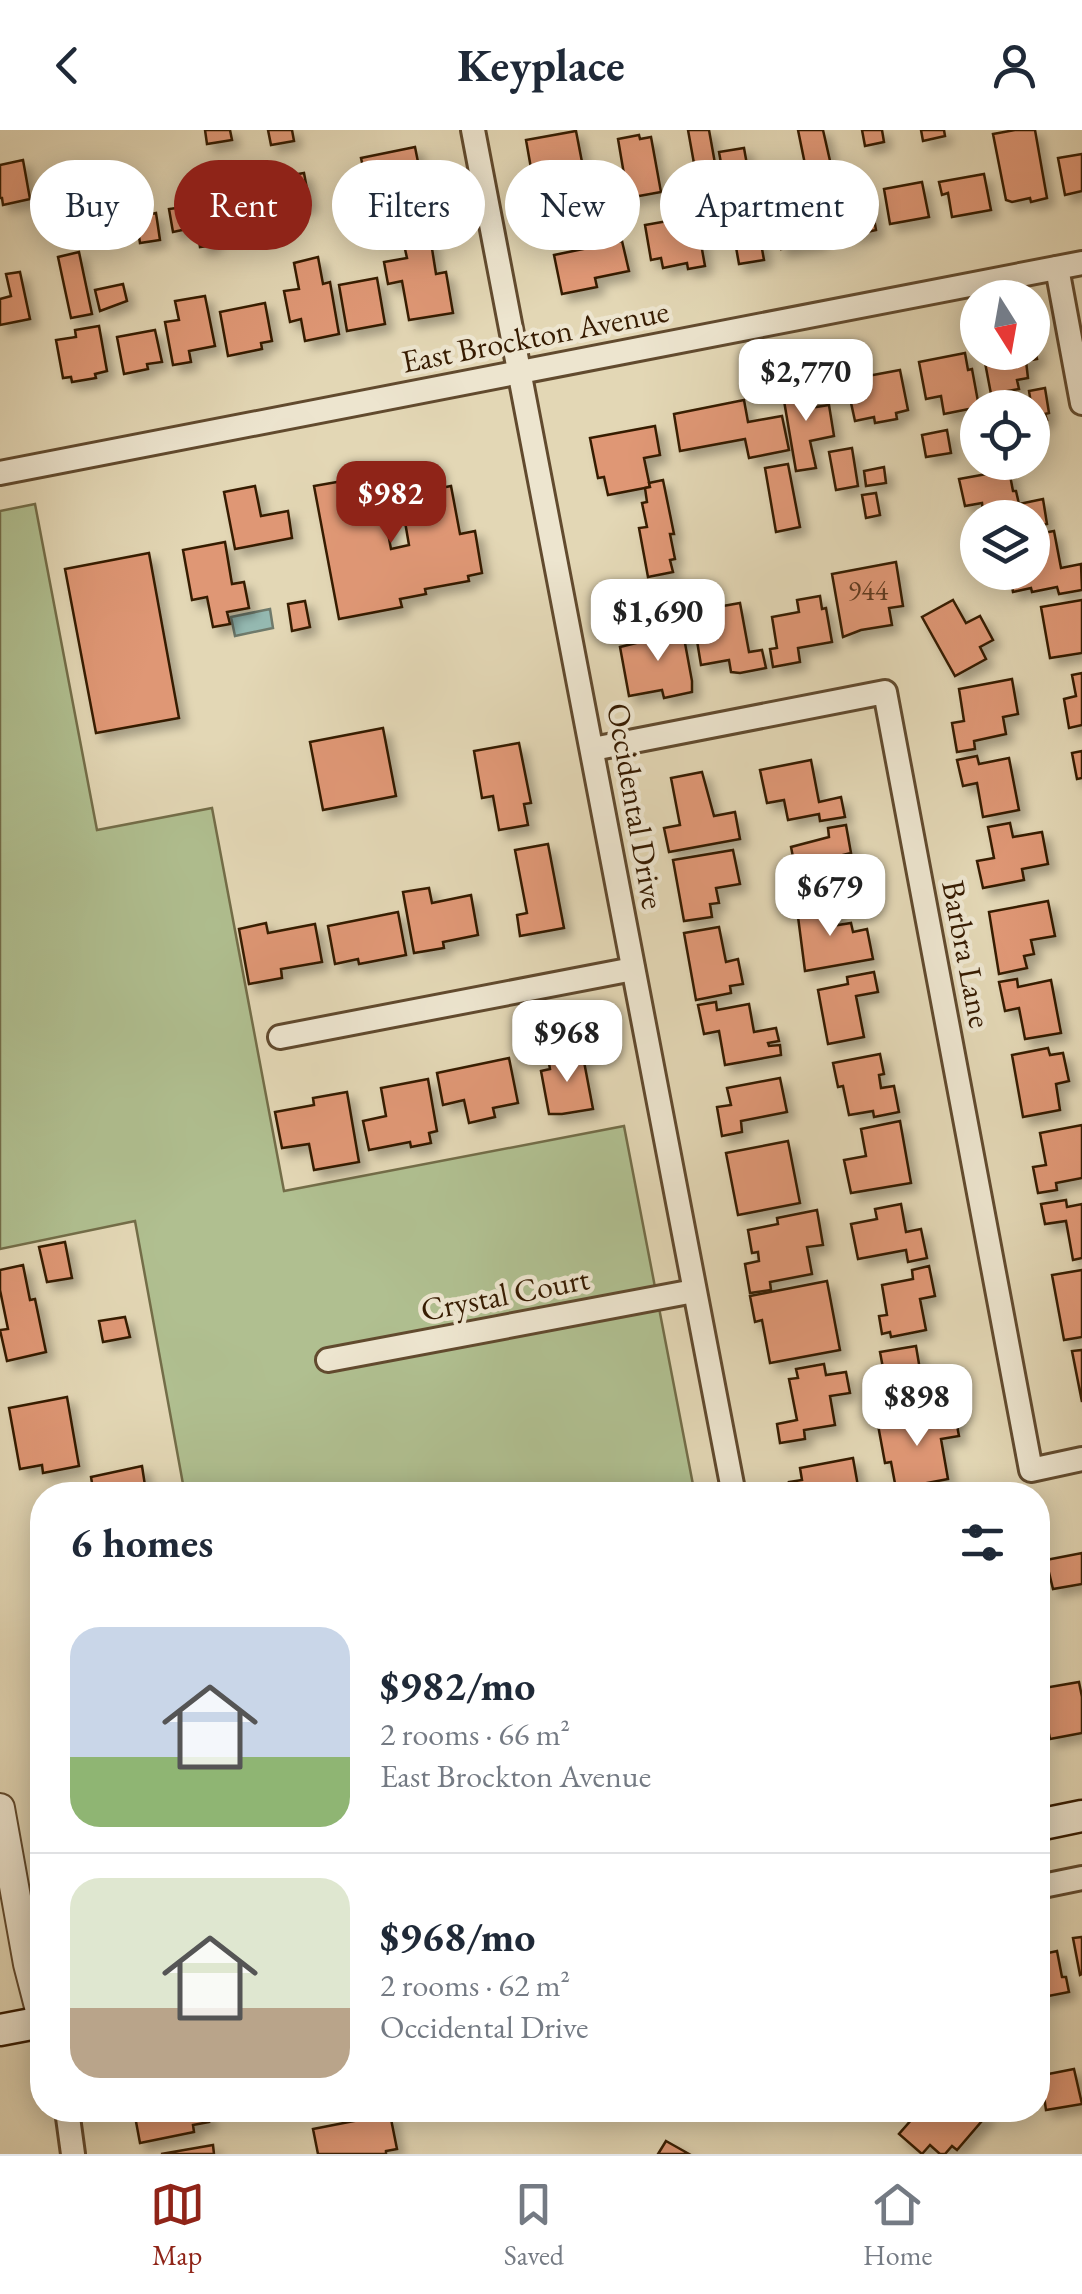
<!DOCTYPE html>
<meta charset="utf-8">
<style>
:root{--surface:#fff;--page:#f6f6f7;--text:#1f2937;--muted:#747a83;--line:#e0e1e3;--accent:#8f2418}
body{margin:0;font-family:"EB Garamond",serif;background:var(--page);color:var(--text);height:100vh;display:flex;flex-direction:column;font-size:38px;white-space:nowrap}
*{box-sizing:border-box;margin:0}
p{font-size:32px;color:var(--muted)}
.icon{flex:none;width:55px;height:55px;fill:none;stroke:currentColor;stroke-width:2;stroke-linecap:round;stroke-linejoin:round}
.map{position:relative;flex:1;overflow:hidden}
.panel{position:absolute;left:30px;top:1352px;width:1020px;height:640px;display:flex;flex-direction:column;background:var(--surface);border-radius:40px;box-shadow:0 5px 25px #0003}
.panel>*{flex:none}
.top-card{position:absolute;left:30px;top:30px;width:1022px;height:90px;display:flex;gap:20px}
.needle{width:65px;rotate:169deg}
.tools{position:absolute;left:960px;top:150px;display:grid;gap:20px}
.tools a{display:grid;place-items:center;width:90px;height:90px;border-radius:50%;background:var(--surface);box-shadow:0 5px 25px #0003;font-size:50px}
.price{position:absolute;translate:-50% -85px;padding:0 22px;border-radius:20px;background:#fff;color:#222;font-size:32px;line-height:65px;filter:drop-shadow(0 2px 5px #0008)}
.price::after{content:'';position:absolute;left:50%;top:60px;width:30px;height:22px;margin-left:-15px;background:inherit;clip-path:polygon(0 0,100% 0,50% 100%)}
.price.current{background:var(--accent);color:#fff}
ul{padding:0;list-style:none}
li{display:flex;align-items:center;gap:30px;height:250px;padding:0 40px}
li+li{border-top:2px solid var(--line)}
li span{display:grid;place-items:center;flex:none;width:280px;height:200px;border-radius:30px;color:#555}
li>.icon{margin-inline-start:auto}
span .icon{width:120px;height:120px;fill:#fffc;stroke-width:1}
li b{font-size:42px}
h2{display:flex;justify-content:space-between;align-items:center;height:120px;padding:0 40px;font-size:42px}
.tag{padding:0 35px;border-radius:45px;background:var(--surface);box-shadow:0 5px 25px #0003;font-size:35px;line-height:90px}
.tag.current{background:var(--accent);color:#fff}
header{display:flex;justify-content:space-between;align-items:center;height:130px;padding:0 40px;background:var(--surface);font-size:45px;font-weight:700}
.dock{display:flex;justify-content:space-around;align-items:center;height:140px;border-top:2px solid var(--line);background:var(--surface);font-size:28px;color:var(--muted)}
.dock a{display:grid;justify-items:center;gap:5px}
.dock .current{color:var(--accent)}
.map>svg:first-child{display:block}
.green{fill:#b0bf90;stroke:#736d48;stroke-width:2.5}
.water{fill:#95b9b1;stroke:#6f7a6b;stroke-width:2.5}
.building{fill:#df9774;stroke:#361b01;stroke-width:2.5;filter:url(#shadow)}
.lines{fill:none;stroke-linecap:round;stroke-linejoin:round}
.minor-casing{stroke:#614a2e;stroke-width:28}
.tertiary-casing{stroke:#614a2e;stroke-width:32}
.secondary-casing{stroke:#361b01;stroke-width:35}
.minor{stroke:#ede5cf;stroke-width:22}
.tertiary{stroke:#ede5cf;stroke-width:28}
.secondary{stroke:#ede5cf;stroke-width:30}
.labels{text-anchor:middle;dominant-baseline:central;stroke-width:9;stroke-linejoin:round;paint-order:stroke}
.number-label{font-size:28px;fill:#603a1e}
.street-label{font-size:32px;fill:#361b01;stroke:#ede5cf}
</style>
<header><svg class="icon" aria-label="back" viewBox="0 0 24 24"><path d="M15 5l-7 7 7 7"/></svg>Keyplace<svg class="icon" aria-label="person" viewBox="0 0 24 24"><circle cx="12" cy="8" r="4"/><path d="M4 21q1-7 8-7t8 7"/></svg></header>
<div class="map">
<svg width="1082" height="2024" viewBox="0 0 1082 2024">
<defs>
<filter id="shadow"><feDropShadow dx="7" dy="7" stdDeviation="5" flood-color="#0004"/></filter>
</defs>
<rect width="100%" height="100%" fill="#e3d7b5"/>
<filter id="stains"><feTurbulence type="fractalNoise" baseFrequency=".002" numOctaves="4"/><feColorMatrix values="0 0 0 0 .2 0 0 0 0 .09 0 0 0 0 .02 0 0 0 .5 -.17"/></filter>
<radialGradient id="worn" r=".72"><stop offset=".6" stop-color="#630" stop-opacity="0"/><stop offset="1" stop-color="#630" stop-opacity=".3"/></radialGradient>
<!-- green -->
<path class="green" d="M 35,374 L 97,700 L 212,678 L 284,1061 L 624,996 L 695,1365 L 185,1365 L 135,1091 L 0,1119 L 0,381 Z"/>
<!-- water -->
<path class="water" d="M 270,479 L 273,498 L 235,506 L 231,487 Z"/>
<!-- building -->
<g class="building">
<path d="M 205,0 L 230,0 L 232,10 L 207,14 Z"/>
<path d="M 268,0 L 292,0 L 294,11 L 271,15 Z"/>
<path d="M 688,0 L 709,0 L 718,50 L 713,51 L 718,76 L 702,78 Z"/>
<path d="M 798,0 L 823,0 L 833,44 L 808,49 Z"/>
<path d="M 862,0 L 882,0 L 884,12 L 865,16 Z"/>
<path d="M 921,0 L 944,0 L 945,6 L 923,11 Z"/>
<path d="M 1015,0 L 1035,0 L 1047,68 L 1031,72 L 1030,68 L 1012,72 L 1006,70 L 993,4 Z"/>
<path d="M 576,1 L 589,68 L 538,78 L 526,10 Z"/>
<path d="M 639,5 L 640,9 L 651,7 L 661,62 L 628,68 L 618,9 Z"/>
<path d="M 415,17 L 421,47 L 434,44 L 443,90 L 401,98 L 394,65 L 375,69 L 371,50 L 366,51 L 361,28 Z"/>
<path d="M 744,18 L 764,130 L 739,134 L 719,22 Z"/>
<path d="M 1082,24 L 1082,61 L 1065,65 L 1058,28 Z"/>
<path d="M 23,30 L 30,69 L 3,75 L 2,68 L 0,68 L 0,35 Z"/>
<path d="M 304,43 L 310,75 L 263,82 L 258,51 Z"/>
<path d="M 984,44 L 991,80 L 952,87 L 948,63 L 942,65 L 939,52 Z"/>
<path d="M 922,52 L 929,87 L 890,94 L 884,59 Z"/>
<path d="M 848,54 L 851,69 L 870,65 L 876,100 L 858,104 L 842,103 L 841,100 L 835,101 L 825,63 L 829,62 L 828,57 Z"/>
<path d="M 242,65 L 249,99 L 212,106 L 214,115 L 200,117 L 196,93 L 209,90 L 205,71 Z"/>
<path d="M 812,68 L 820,112 L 781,119 L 773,84 L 798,79 L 796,70 Z"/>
<path d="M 184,77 L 187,99 L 173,102 L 169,79 Z"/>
<path d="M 156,83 L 160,110 L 140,113 L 136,87 Z"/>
<path d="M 696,86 L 705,136 L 688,139 L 687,133 L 663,138 L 661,128 L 651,130 L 645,95 Z"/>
<path d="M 430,106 L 436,144 L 446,142 L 453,183 L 409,190 L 402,151 L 388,154 L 384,132 L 407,128 L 403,110 Z"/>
<path d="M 622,111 L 629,141 L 595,148 L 597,157 L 562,164 L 554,125 Z"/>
<path d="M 79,122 L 92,184 L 71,188 L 58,127 Z"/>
<path d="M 318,127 L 323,154 L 330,152 L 339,204 L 305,211 L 301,189 L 290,192 L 284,161 L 299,159 L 294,133 Z"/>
<path d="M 20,142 L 30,189 L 0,195 L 0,169 L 11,166 L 6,144 Z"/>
<path d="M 377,148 L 385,194 L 347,201 L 339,155 Z"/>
<path d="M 123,154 L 127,171 L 100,181 L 95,160 Z"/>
<path d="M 205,166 L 215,216 L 189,221 L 191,232 L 173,235 L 165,192 L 179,190 L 175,171 Z"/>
<path d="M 265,173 L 272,211 L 261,213 L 262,219 L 228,226 L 220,182 Z"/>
<path d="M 99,196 L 107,241 L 95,244 L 96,248 L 72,252 L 71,247 L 63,248 L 56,210 L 76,207 L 75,200 Z"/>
<path d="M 155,200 L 162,232 L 147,234 L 148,239 L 124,244 L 117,207 Z"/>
<path d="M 1033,211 L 1037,229 L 1026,231 L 1028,248 L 1017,250 L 1019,259 L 991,264 L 983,222 L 1032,222 Z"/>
<path d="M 965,223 L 968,240 L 972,239 L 979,277 L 944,284 L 941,266 L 926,269 L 919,232 Z"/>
<path d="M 900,240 L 908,280 L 896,283 L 897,289 L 875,293 L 874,287 L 855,291 L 846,250 Z"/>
<path d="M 812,254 L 816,277 L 829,275 L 834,306 L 810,311 L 816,338 L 796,341 L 782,259 Z"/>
<path d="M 1045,258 L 1049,283 L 1045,284 L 1047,290 L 1034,292 L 1029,261 Z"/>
<path d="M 744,270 L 748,292 L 782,286 L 789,320 L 749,328 L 745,309 L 680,321 L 674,284 Z"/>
<path d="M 655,296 L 660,325 L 644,328 L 650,357 L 608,365 L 604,347 L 598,348 L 590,308 Z"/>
<path d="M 947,300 L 951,323 L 926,327 L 922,305 Z"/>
<path d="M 852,318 L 858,356 L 836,360 L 829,322 Z"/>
<path d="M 788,334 L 800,397 L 776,402 L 765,338 Z"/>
<path d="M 884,337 L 886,353 L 866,356 L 864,341 Z"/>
<path d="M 1009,340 L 1013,361 L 1016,361 L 1019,374 L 1043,369 L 1047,394 L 1032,397 L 1032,388 L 984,388 L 982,373 L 965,376 L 959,349 Z"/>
<path d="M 377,345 L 391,419 L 409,415 L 404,386 L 396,387 L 394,371 L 400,370 L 399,366 L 451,356 L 460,404 L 475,401 L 482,443 L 468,446 L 469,451 L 425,459 L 426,464 L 400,469 L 402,477 L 339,489 L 314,356 Z"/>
<path d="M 663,350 L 674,404 L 670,404 L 675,429 L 670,430 L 673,442 L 648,447 L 639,398 L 647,397 L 642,373 L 647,372 L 645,358 L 650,357 L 649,353 Z"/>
<path d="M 255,356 L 261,386 L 288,381 L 292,408 L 235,419 L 224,362 Z"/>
<path d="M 876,363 L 880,385 L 866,388 L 862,365 Z"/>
<path d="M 1054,401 L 1061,438 L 1081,434 L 1082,460 L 1059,464 L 1057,457 L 1032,462 L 1031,458 L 1013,462 L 1009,442 L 1032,442 L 1032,405 Z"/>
<path d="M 225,412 L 232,454 L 244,452 L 249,478 L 227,482 L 230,494 L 213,497 L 207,467 L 192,470 L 183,420 Z"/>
<path d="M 149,423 L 179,588 L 96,603 L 65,439 Z"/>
<path d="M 896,432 L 903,476 L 889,478 L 892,495 L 861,500 L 843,507 L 832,444 Z"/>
<path d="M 820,466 L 822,479 L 826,478 L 832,512 L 798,518 L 800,532 L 773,537 L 770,519 L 777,518 L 772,487 L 799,482 L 797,470 Z"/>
<path d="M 953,470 L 966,493 L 980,486 L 993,510 L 980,517 L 986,529 L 955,546 L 922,487 Z"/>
<path d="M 1082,470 L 1082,523 L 1050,528 L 1041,477 Z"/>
<path d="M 305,471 L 310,497 L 292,501 L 288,474 Z"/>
<path d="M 740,473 L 749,522 L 762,520 L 766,538 L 740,543 L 731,542 L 729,530 L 701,535 L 697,511 L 711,508 L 706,479 Z"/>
<path d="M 682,497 L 692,551 L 692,562 L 664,568 L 662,560 L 629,566 L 620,517 L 636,513 L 635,505 Z"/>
<path d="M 1082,543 L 1082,595 L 1069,598 L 1064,569 L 1076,566 L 1072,545 Z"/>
<path d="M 1012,549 L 1018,584 L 1003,587 L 1006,604 L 974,611 L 975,619 L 957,622 L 952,593 L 964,591 L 959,559 Z"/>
<path d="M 383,598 L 396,666 L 323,680 L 310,612 Z"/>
<path d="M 519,613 L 531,673 L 524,674 L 528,695 L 499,700 L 493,666 L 482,668 L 474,621 Z"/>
<path d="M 1082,621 L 1082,648 L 1077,649 L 1072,623 Z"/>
<path d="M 977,626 L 979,634 L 1009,628 L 1019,680 L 983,687 L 977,653 L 963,656 L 957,630 Z"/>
<path d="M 811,630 L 819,672 L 841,667 L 845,687 L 820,691 L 819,684 L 788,690 L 784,670 L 767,673 L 760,640 Z"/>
<path d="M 702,642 L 714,686 L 735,682 L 740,709 L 669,722 L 664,698 L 680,695 L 671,648 Z"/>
<path d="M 1010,693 L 1013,707 L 1042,702 L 1048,734 L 1022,739 L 1024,750 L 983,758 L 977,731 L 994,728 L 988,697 Z"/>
<path d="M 846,695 L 851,723 L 839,726 L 844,757 L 810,763 L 800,762 L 791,717 L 829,707 L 828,698 Z"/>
<path d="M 548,714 L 564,798 L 520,806 L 517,785 L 527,783 L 515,720 Z"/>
<path d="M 733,720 L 740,754 L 716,758 L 719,773 L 710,774 L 712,787 L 684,791 L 673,730 Z"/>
<path d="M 429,758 L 432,773 L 471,765 L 478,805 L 443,812 L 444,818 L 414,823 L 403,762 Z"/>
<path d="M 1048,771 L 1055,806 L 1031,810 L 1034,824 L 1024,826 L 1027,838 L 999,844 L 989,782 Z"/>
<path d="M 834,773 L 838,795 L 851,793 L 853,802 L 867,799 L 873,829 L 805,841 L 797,779 Z"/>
<path d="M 398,782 L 406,825 L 359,834 L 358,829 L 335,834 L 328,796 Z"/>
<path d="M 266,793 L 268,803 L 315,794 L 322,832 L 281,839 L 282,848 L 249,854 L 239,799 Z"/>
<path d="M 719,797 L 726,832 L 738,829 L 743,854 L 730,856 L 731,863 L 696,870 L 684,803 Z"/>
<path d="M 874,842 L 878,862 L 856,866 L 864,907 L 828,914 L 818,860 L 848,854 L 847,847 Z"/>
<path d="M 1017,849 L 1018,857 L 1051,850 L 1061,903 L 1025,909 L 1019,878 L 1005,881 L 999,852 Z"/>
<path d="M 716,872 L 717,880 L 749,874 L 754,902 L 776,898 L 779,911 L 768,913 L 769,916 L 780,915 L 781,925 L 725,935 L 719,901 L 704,904 L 698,875 Z"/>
<path d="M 1048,918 L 1050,925 L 1063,923 L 1069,951 L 1056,954 L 1060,980 L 1023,987 L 1012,925 Z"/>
<path d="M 582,921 L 593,979 L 562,984 L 549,984 L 541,941 L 550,939 L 548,928 Z"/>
<path d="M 880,924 L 884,944 L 879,945 L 881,958 L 894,956 L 899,982 L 874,987 L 873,981 L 849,985 L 843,956 L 838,957 L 833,933 Z"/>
<path d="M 509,928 L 518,973 L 493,978 L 495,987 L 469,993 L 464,970 L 443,975 L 437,943 Z"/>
<path d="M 780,948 L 787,982 L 741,991 L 742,1002 L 722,1006 L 717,977 L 731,975 L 727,958 Z"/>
<path d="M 428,949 L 437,1001 L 429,1003 L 431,1013 L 411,1017 L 410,1012 L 369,1020 L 363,991 L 386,986 L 381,958 Z"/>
<path d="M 347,962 L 359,1032 L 314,1040 L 309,1014 L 282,1018 L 275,982 L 314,975 L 313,968 Z"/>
<path d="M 900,991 L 911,1053 L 851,1063 L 844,1030 L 866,1026 L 861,999 Z"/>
<path d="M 1082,995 L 1082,1048 L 1056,1053 L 1057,1060 L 1038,1063 L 1033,1037 L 1046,1035 L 1040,1003 Z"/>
<path d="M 788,1011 L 800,1073 L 738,1085 L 726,1023 Z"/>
<path d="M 1066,1070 L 1067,1077 L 1082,1074 L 1082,1128 L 1073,1130 L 1066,1091 L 1045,1094 L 1041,1074 Z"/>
<path d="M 901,1074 L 906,1102 L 921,1099 L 927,1128 L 908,1132 L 906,1120 L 858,1129 L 851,1094 L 877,1089 L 875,1079 Z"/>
<path d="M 817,1080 L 823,1115 L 807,1117 L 812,1144 L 770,1152 L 771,1160 L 750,1163 L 745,1134 L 759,1131 L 758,1122 L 752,1123 L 748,1100 L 778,1094 L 777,1088 Z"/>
<path d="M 65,1112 L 72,1148 L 47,1152 L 39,1117 Z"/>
<path d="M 23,1135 L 30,1170 L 35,1169 L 46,1222 L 7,1231 L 0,1200 L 8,1199 L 0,1160 L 0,1140 Z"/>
<path d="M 929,1136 L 935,1166 L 920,1169 L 926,1200 L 891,1207 L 890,1202 L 882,1204 L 879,1186 L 887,1185 L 882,1155 L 913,1149 L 912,1140 Z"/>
<path d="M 1082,1140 L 1082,1207 L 1064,1210 L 1052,1145 Z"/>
<path d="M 827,1151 L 840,1220 L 770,1233 L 762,1190 L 755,1192 L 750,1166 Z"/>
<path d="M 125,1187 L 130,1207 L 103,1212 L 99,1191 Z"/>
<path d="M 916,1216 L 920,1240 L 934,1238 L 936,1246 L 950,1244 L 955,1275 L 880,1286 L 876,1267 L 888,1265 L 880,1222 Z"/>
<path d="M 1082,1220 L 1082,1272 L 1072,1221 Z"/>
<path d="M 824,1234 L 826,1245 L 846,1242 L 850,1263 L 830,1266 L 835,1295 L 804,1300 L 805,1309 L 780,1313 L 777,1294 L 797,1290 L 789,1249 L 798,1248 L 796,1239 Z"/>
<path d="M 67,1267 L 79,1336 L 43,1343 L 42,1335 L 20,1339 L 9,1278 Z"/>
<path d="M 955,1285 L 959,1306 L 941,1309 L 948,1349 L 896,1359 L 891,1332 L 885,1333 L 878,1295 L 930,1286 L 931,1290 Z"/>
<path d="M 853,1328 L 859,1362 L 846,1365 L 788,1365 L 787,1358 L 790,1357 L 789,1352 L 802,1350 L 800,1338 Z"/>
<path d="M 142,1336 L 146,1362 L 135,1365 L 94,1365 L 91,1347 Z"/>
<path d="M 1082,1423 L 1082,1454 L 1053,1459 L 1046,1430 Z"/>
<path d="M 1079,1552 L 1082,1567 L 1082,1603 L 1050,1609 L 1042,1570 L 1046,1569 L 1044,1558 Z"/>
<path d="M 1082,1807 L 1082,1844 L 1080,1845 L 1073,1808 Z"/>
<path d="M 1038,1817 L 1039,1825 L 1057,1821 L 1062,1847 L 1066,1847 L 1069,1862 L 1038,1868 Z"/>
<path d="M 1074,1939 L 1082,1974 L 1046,1980 L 1044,1966 L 1038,1968 L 1038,1946 Z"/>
<path d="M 206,1980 L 209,1992 L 193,1995 L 194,2002 L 140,2013 L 134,1981 Z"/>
<path d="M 920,1980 L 982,1980 L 987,1985 L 957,2020 L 952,2016 L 945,2024 L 940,2024 L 930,2015 L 922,2024 L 899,2004 Z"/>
<path d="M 390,1984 L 397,2019 L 386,2021 L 386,2024 L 318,2024 L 313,1999 Z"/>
<path d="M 666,2011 L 689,2024 L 658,2024 Z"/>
<path d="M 213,2015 L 214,2024 L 161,2024 Z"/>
</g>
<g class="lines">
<defs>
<g id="minor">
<path d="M 473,0 L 734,1365"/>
<path d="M 1057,138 L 1082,273"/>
<path d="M 0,343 L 1082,133"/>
<path d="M 593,619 L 885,562 L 1031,1340 L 1082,1329"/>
<path d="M 280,907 L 633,839"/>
<path d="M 328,1230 L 694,1161"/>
<path d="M 1038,1757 L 1082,1748"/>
<path d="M 67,1980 L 73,2024"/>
</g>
<path id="tertiary" d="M 0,1678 L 28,1834 L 42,1888"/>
<g id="secondary">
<path d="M 1038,1695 L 1082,1686"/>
<path d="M 0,1900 L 42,1892"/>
</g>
</defs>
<!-- minor casing -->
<use href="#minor" class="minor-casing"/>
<!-- tertiary casing -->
<use href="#tertiary" class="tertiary-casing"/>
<!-- secondary casing -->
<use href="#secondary" class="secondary-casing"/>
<!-- minor -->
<use href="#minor" class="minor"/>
<!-- tertiary -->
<use href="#tertiary" class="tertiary"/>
<!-- secondary -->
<use href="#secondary" class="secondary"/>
</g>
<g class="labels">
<!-- number labels -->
<g class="number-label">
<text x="868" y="460">944</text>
</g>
<!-- street labels -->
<g class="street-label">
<text transform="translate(535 206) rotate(-11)">East Brockton Avenue</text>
<text transform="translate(636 676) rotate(80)">Occidental Drive</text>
<text transform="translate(967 824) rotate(79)">Barbra Lane</text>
<text transform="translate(505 1164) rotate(-11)">Crystal Court</text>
</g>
</g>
<rect width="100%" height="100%" filter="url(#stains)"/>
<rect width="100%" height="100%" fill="url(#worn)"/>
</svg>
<div class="tools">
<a><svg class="needle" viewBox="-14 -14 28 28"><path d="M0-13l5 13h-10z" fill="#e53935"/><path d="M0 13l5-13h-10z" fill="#747a83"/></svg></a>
<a><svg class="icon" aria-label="locate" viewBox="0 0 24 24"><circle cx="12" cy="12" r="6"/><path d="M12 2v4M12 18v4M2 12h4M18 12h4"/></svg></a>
<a><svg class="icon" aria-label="layers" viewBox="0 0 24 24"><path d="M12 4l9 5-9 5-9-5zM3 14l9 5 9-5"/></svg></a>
</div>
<b class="price" style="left:806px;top:294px">$2,770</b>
<b class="price current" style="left:391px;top:416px">$982</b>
<b class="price" style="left:658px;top:534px">$1,690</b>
<b class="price" style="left:830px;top:809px">$679</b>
<b class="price" style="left:567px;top:955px">$968</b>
<b class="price" style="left:917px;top:1319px">$898</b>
<div class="top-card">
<a class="tag">Buy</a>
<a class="tag current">Rent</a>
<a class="tag">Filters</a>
<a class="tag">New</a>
<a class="tag">Apartment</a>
</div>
<section class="panel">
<h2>6 homes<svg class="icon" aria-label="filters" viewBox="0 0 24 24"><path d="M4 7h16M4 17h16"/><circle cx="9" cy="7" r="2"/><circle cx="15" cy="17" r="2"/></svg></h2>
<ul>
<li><span style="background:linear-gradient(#c9d6e8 65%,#8fb573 0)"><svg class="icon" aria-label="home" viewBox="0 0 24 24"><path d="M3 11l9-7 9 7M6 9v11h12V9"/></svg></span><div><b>$982/mo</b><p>2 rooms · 66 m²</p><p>East Brockton Avenue</p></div></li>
<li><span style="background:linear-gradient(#dfe7d0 65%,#b9a48a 0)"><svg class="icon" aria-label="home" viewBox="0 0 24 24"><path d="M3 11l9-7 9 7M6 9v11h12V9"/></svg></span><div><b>$968/mo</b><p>2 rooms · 62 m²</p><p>Occidental Drive</p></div></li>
</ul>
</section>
</div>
<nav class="dock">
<a class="current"><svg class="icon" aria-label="map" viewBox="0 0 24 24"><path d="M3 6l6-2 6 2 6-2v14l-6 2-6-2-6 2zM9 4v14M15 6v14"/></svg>Map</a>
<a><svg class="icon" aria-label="saved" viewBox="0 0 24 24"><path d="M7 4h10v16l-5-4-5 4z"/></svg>Saved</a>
<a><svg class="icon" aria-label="home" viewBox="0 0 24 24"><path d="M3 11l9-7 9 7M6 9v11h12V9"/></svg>Home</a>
</nav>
